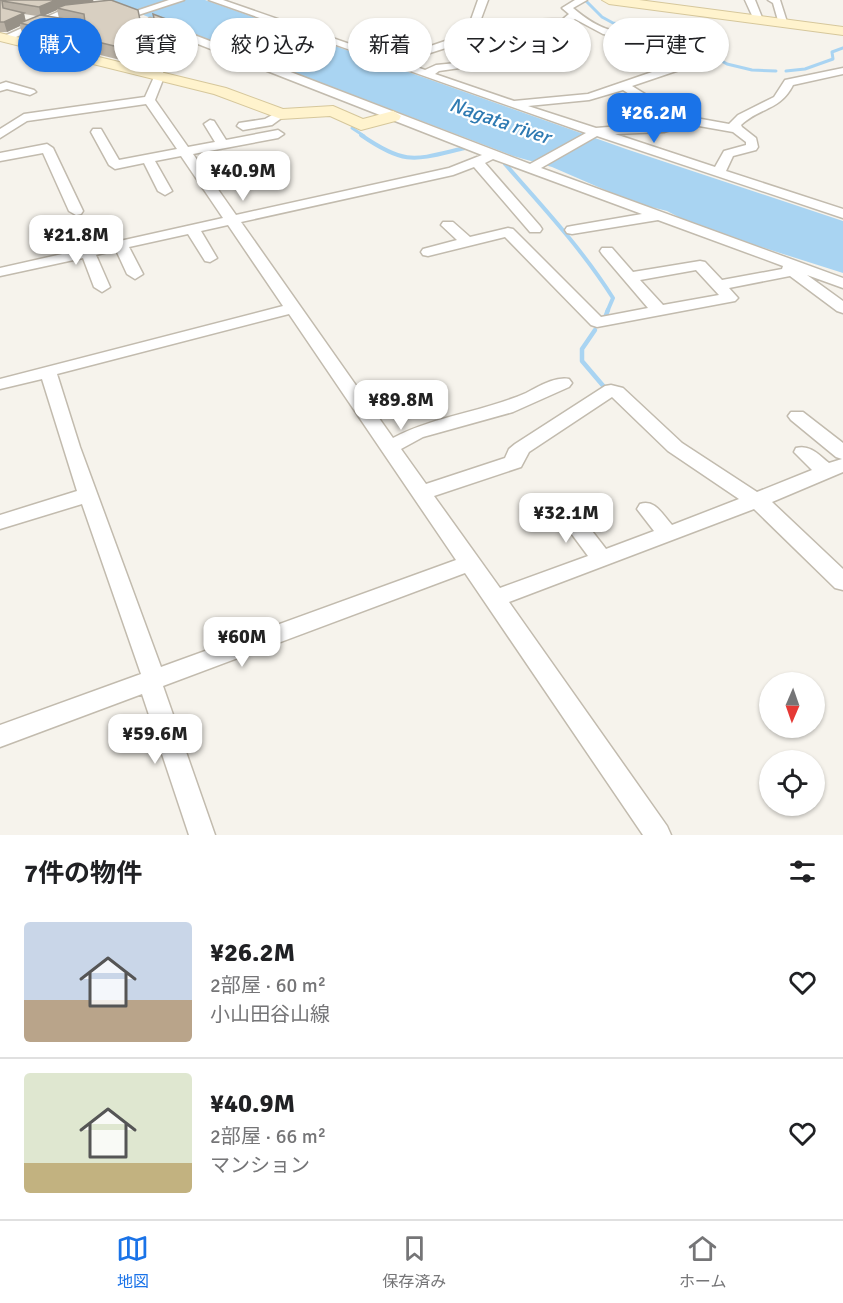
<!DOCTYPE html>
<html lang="ja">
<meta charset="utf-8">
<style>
:root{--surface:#fff;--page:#f2f2f2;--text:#202124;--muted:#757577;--line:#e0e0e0;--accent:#1a73e8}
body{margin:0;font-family:Signika,"Noto Sans JP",sans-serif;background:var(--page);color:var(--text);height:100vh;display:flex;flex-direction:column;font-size:22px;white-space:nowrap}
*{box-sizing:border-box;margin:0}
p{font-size:20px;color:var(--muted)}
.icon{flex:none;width:33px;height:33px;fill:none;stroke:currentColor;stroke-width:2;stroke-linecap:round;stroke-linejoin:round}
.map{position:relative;height:835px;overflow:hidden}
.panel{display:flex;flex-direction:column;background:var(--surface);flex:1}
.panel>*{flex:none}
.guide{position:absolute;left:18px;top:18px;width:807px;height:54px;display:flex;gap:12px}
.needle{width:39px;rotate:182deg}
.controls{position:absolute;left:759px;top:672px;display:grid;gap:12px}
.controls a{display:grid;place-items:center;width:66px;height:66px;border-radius:50%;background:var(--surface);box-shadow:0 2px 4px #0004;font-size:30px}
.price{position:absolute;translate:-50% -51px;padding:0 14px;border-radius:12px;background:#fff;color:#222;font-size:20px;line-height:39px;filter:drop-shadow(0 2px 3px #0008)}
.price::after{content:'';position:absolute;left:50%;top:36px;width:18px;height:14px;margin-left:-9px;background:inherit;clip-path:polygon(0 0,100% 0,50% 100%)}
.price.selected{background:var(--accent);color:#fff}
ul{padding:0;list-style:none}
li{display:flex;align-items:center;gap:18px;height:150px;padding:0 24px}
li+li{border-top:2px solid var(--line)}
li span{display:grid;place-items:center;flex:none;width:168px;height:120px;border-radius:6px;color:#555}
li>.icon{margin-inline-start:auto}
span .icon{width:72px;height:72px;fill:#fffc;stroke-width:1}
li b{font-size:26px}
h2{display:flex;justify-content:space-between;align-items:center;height:72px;padding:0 24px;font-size:26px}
.pill{padding:0 21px;border-radius:27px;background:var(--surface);box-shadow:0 2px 4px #0004;font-size:21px;line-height:54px}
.pill.selected{background:var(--accent);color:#fff}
.tabs{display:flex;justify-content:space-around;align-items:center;height:84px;border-top:2px solid var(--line);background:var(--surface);font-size:16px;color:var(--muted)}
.tabs a{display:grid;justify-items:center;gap:3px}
.tabs .selected{color:var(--accent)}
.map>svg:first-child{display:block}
.water{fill:#a9d4f2}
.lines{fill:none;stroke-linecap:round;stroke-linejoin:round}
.stream-far2{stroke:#a9d4f2;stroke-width:3}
.stream-far1{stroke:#a9d4f2;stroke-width:4}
.stream{stroke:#a9d4f2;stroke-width:4.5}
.street-casing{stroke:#c2bbae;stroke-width:3}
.secondary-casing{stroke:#d6c79b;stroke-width:2}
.street{fill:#fff;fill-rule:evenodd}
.secondary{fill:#fff3cd;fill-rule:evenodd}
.wall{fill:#bab2a6;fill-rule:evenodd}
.shaded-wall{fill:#979187}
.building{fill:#d8cfc1;stroke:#979187;stroke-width:1.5}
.labels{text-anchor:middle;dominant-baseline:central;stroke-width:4.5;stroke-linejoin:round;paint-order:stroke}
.far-water-label{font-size:20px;font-style:italic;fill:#2e7ab2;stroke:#fff}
</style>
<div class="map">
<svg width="843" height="835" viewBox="0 0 843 835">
<rect width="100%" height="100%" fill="#f6f3ec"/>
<!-- water -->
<path class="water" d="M 104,0 L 205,0 L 626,149 L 843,221 L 843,273 L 698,227 L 667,211 L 635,203 L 552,167 L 513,156 Z"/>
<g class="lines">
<!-- stream-far2 -->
<g class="stream-far2">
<path d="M 585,0 L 602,17 L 613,23 L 673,33 L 727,64 L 752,70 L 776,71"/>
<path d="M 414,50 L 427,48"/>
<path d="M 383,54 L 404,51"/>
<path d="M 786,71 L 805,69 L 833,59 L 832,52 L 843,48"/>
<path d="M 352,128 L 364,136"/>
</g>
<!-- stream-far1 -->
<g class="stream-far1">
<path d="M 361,135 C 406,166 414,160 465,148"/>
<path d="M 505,164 C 543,207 582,249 613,298 L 607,312"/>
</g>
<!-- stream -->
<g class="stream">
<path d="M 606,315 L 608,310"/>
<path d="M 595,330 L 582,349 L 582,361 L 605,388"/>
</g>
<defs>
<g id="street">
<path d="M 169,0 L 184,0 L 132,17 L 127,14 Z"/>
<path d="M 209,0 L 223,0 L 393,59 L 448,40 L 467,31 L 478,0 L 488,0 L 475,35 L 455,45 L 402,62 L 425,70 L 436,65 L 487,60 L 487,64 L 439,71 L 435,74 L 514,101 L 588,94 L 687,60 L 687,56 L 663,44 L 603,34 L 575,19 L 565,25 L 521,26 L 516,23 L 521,20 L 563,19 L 569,14 L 562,8 L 575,0 L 587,0 L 573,8 C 585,18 599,28 614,31 C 643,39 671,34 696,53 L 697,64 L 632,86 L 679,115 L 729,124 L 738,115 L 774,97 L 785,80 L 843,68 L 843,74 L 793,85 C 780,111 760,107 741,125 L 742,127 L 756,138 L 758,147 L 756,150 L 733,156 L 726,171 L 843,209 L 843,218 L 597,136 L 541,168 L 843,278 L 843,288 L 807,275 L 843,301 L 843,313 L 837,311 L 790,276 L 729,288 L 738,298 L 735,301 L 597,327 L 591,325 L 505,237 L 428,256 L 423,255 L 421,252 L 423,249 L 457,240 L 441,225 L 443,222 L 453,222 L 470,237 L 508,228 L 513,229 L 601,317 L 648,308 L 602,254 L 600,251 L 602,248 L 612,248 L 633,272 L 700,261 L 705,262 L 722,280 L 782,269 L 783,266 L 658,220 L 572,234 L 567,233 L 565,230 L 567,227 L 572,226 L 642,214 L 493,159 L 485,163 L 540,226 L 542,229 L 540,232 L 530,232 L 474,167 L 453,175 L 241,222 L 393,438 C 435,416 483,412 526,393 C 538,387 555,376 569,379 L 572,383 L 569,387 L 513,412 L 423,437 L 401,449 L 426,484 L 505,458 L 509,449 L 515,444 L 605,386 L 611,385 L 623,388 L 682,443 L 757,492 L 812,470 L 794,452 L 796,448 C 810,444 819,455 829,463 L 842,459 L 836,457 L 791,420 L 788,416 L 791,412 L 803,412 L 843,443 L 843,472 L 772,502 L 843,569 L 843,590 L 835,588 L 754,509 L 509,602 L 667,826 L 671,835 L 643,835 L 465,573 L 163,686 L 215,835 L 189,835 L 142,694 L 0,747 L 0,725 L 141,674 L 82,504 L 0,529 L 0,515 L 77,491 L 42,379 L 0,389 L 0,379 L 283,306 L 228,225 L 201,231 L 217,258 L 210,262 L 205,261 L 188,234 L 129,247 L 143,274 L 135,279 L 127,274 L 116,250 L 96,255 L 110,287 L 102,292 L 94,287 L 83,258 L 0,276 L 0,268 L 80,250 L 73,233 L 75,230 L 85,230 L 93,247 L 223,218 L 181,156 L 155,161 L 172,191 L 165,195 L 158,191 L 144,163 L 115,169 L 109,165 L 91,132 L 93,129 L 101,129 L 119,160 L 177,149 L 146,104 L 27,121 L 0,138 L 0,129 L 24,114 L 145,97 L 154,77 L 142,24 L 150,18 L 530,164 L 586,133 ZM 152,26 L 482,155 L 449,168 L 236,215 L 193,154 L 278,138 L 284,134 L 278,130 L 226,140 L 214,121 L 210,120 L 204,124 L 215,142 L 188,147 L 155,100 L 164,77 ZM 623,90 L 670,120 L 670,122 L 596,128 L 528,106 L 589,100 ZM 682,123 L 733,132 L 746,142 L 746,145 L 724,151 L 715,167 L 615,134 L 664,132 L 680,127 ZM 696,270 L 719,295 L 663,305 L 640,280 ZM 289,314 L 456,560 L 161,667 L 80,447 L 57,374 ZM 612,397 L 668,451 L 739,499 L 672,525 C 662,514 655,499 640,504 L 637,509 L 654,531 L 606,549 L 568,500 L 561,498 L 554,500 L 551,505 L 554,510 L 588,556 L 500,588 L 434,496 L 521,467 L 529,452 Z"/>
<path d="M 745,0 L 755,0 L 763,20 L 761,22 L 755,22 Z"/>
<path d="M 768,0 L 780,0 L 787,22 L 785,24 L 779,24 L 773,3 Z"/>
<path d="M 82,7 L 87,10 L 85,12 L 67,15 L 9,40 L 0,38 L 62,10 Z"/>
<path d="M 6,82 L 34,90 L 36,92 L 30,95 L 7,89 L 0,91 L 0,84 Z"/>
<path d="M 281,110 L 287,114 L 272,125 L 243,130 L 237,126 L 239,123 L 265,119 Z"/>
<path d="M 47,144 L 53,148 L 83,211 L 81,214 L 76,215 L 69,211 L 43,153 L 0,161 L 0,153 Z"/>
</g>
<g id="secondary">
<path d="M 602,0 L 639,0 L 843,27 L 843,35 L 609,4 Z"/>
<path d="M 0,33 L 226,88 L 283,109 L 333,106 L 363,119 L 393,111 L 401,116 L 399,120 L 361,130 L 330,116 L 281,119 L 214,94 L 0,41 Z"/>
</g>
</defs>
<!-- street casing -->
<use href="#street" class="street-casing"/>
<!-- secondary casing -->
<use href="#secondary" class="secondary-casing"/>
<!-- street -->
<use href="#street" class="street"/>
<!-- secondary -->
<use href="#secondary" class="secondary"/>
</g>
<!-- wall -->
<g class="wall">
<path d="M 0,0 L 93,0 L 94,2 L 147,54 L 149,67 L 23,36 L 20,26 L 7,32 L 0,32 ZM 57,10 L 59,18 L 44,15 ZM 24,14 L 37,16 L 26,21 Z"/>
<path d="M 153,14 L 185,67 L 169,69 L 168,63 L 164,65 Z"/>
</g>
<!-- shaded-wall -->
<g class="shaded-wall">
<path d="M 56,0 L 93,0 L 94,4 L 57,8 L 57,10 L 41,17 L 39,7 Z"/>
<path d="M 24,13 L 26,23 L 20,23 L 20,26 L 7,32 L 4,22 Z"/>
<path d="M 165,47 L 168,63 L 164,65 L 161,49 Z"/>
<path d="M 183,52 L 185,67 L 169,69 L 167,53 Z"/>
</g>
<!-- building -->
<g class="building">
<path d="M 0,0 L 56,0 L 39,7 L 2,1 L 3,8 L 24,13 L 4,22 L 0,22 Z"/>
<path d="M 111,0 L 138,10 L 147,54 L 20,23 L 40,15 L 85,22 L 84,14 L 57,8 L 65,5 Z"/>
<path d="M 153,14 L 174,22 L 183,52 L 167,53 L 165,47 L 161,49 Z"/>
</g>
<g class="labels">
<!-- far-water labels -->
<g class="far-water-label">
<text transform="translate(500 121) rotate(19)">Nagata river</text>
</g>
</g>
</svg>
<div class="controls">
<a><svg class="needle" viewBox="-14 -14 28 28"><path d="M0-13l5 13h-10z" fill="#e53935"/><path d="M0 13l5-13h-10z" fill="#757577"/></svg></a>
<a><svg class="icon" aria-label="locate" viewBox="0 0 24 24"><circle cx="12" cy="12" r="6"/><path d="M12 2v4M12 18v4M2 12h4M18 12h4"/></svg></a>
</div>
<b class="price selected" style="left:654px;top:144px">¥26.2M</b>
<b class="price" style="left:243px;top:202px">¥40.9M</b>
<b class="price" style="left:76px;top:266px">¥21.8M</b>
<b class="price" style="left:401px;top:431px">¥89.8M</b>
<b class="price" style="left:566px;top:544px">¥32.1M</b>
<b class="price" style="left:242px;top:668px">¥60M</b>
<b class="price" style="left:155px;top:765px">¥59.6M</b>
<div class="guide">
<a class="pill selected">購入</a>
<a class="pill">賃貸</a>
<a class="pill">絞り込み</a>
<a class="pill">新着</a>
<a class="pill">マンション</a>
<a class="pill">一戸建て</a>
</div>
</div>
<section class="panel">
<h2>7件の物件<svg class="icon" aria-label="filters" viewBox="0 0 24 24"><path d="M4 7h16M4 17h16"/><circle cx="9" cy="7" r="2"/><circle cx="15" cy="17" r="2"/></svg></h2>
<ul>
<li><span style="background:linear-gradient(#c9d6e8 65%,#b9a48a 0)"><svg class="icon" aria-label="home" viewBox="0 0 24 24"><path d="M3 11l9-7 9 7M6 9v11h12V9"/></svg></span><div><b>¥26.2M</b><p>2部屋 · 60 m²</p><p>小山田谷山線</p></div><svg class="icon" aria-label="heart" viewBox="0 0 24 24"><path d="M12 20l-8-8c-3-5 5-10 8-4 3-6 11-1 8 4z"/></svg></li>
<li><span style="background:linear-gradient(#dfe7d0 75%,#c2b280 0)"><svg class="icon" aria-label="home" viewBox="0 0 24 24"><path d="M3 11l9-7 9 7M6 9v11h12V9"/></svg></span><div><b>¥40.9M</b><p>2部屋 · 66 m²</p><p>マンション</p></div><svg class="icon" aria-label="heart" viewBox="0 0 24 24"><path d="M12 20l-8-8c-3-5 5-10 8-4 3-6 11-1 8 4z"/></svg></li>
</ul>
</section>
<nav class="tabs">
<a class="selected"><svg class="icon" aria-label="map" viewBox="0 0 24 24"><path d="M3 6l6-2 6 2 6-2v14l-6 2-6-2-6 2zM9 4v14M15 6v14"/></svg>地図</a>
<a><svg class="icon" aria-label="saved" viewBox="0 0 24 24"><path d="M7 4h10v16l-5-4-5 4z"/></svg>保存済み</a>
<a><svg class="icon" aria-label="home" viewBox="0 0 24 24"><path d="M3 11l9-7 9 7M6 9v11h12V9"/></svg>ホーム</a>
</nav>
